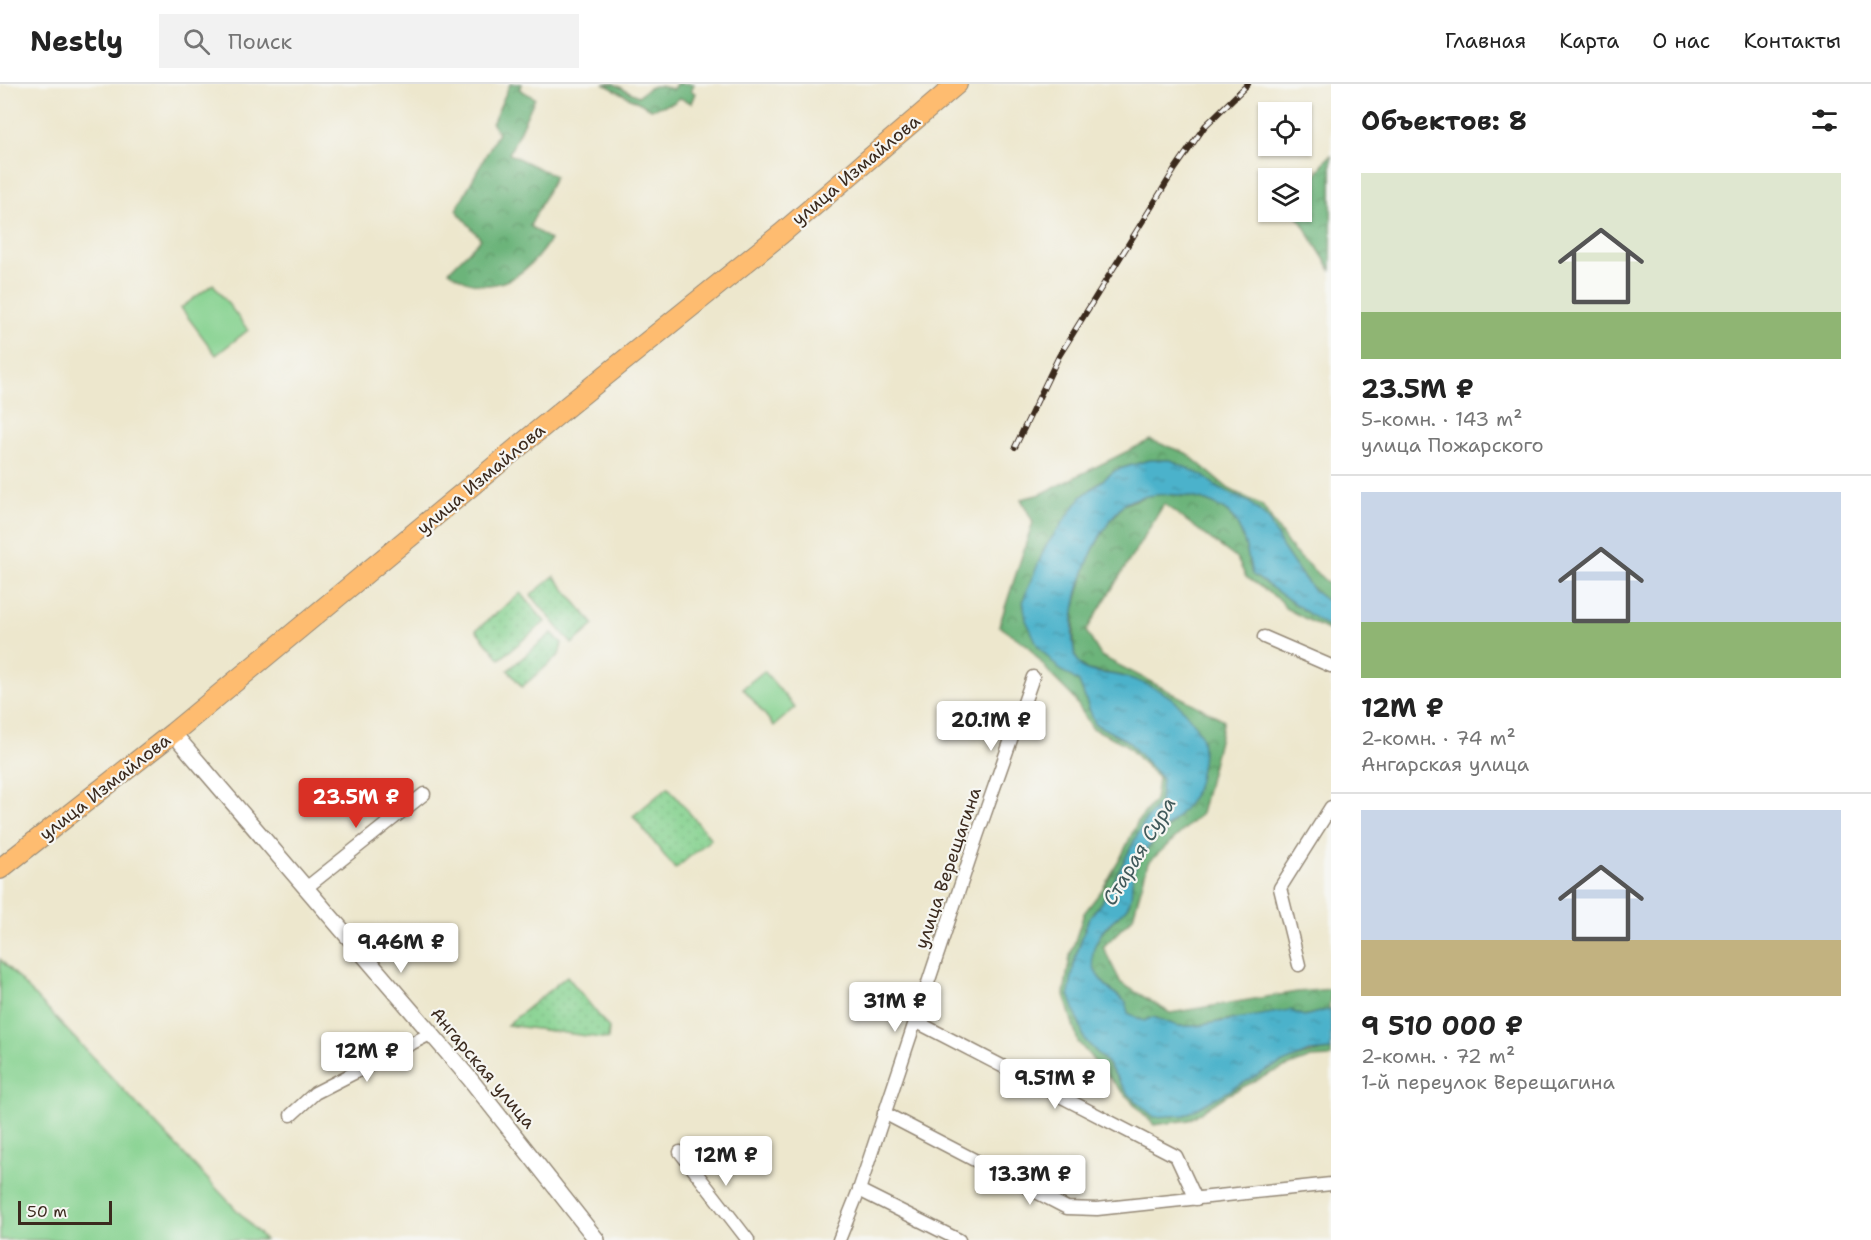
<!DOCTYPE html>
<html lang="ru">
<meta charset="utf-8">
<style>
:root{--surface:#fff;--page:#f2f2f2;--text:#222;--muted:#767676;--line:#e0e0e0;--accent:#d93025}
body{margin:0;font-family:"Shantell Sans",sans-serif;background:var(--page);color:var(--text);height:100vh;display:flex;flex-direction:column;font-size:22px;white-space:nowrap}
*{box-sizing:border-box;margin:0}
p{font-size:20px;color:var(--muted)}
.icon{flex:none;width:33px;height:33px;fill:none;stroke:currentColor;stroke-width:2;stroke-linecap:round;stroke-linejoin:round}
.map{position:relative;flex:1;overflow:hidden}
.drawer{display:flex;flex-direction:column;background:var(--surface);width:540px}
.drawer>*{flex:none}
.tools{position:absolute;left:1258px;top:18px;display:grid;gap:12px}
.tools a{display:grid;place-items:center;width:54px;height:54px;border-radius:0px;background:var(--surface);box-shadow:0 2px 4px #0004;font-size:30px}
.scale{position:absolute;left:18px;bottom:15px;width:94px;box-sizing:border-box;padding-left:6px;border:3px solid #3b2a1e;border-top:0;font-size:16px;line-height:21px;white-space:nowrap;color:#3b2a1e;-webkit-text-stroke:4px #f6f6f2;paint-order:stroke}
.price{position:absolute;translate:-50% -51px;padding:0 14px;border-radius:6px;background:#fff;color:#222;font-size:20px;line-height:39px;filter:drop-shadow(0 2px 3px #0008)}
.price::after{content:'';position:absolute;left:50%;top:36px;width:18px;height:14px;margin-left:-9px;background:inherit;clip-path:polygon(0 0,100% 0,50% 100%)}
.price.active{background:var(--accent);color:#fff}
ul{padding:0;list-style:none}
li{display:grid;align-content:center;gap:12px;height:318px;padding:0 30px}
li+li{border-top:2px solid var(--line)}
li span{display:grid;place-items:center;height:186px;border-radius:0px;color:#555}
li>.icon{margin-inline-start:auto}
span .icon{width:108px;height:108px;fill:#fffc;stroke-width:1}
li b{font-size:26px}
h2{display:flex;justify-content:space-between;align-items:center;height:72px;padding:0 30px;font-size:26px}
header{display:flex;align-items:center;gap:36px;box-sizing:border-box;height:84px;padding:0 30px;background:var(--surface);border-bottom:2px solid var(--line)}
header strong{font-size:28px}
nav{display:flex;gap:33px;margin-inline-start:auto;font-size:21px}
.search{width:420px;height:54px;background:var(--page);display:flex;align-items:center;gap:15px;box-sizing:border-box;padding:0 21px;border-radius:0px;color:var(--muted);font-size:22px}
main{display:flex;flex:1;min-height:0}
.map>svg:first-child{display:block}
.grass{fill:url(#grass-dots);stroke:#607e57;stroke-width:1.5}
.forest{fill:url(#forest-crowns);stroke:#546f4c;stroke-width:1.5}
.pitch{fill:#86d290;stroke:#607e57;stroke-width:1.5}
.water{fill:url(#water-ripples);stroke:#446e74;stroke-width:1.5}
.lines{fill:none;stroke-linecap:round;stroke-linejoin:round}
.minor-casing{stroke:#948876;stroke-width:15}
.tertiary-casing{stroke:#948876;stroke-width:18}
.primary-casing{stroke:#948876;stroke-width:22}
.minor{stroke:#fff;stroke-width:12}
.tertiary{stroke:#fff;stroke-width:15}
.primary{stroke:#febc70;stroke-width:20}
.rail-casing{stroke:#3b2a1e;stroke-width:6}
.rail{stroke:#f6f6f2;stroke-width:4;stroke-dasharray:11;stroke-linecap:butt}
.labels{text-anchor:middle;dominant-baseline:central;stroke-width:4.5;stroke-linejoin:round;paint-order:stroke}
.street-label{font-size:18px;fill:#3b2a1e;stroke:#f6f6f2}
.water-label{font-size:20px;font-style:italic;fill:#415a5b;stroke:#f6f6f2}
</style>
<header>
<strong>Nestly</strong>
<div class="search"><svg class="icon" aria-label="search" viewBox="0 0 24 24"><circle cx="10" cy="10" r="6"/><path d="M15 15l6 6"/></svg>Поиск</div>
<nav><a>Главная</a><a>Карта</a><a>О нас</a><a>Контакты</a></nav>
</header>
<main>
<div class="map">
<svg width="1331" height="1156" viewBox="0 0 1331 1156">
<defs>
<pattern id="grass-dots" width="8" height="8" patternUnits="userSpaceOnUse" patternTransform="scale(1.5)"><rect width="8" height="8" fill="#86d290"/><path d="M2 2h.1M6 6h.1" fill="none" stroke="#75b47c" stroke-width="1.8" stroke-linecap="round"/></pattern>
<pattern id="forest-crowns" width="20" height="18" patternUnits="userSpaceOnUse" patternTransform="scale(1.5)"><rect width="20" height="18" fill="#6cb47a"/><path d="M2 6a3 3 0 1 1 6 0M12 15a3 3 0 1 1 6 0" fill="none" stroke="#5a9363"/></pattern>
<pattern id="water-ripples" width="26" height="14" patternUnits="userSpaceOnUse" patternTransform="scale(1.5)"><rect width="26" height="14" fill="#4cb2cb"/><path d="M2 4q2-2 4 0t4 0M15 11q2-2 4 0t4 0" fill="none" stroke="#4091a4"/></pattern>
</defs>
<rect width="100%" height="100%" fill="#f6f6f2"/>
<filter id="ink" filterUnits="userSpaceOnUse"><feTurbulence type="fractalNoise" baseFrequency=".0167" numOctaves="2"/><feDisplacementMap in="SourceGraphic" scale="12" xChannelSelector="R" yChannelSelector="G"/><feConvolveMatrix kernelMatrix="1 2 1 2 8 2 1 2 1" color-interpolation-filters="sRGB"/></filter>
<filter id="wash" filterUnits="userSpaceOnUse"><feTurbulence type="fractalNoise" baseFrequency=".008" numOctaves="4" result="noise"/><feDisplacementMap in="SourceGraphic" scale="24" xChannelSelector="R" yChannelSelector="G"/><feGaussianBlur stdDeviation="1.35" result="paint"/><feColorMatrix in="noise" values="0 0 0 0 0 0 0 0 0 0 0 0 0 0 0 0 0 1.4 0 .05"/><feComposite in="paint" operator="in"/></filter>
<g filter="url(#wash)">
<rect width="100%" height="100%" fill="#ede7cd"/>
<!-- grass -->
<g class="grass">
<path d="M 554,492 L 594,541 L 572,560 L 531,511 Z"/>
<path d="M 521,509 L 545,538 L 500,575 L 476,546 Z"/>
<path d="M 552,549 L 562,559 L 559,571 L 522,603 L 508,586 Z"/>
<path d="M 668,703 L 711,755 L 675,785 L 633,732 Z"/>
<path d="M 567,892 L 609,944 L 608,955 L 507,941 Z"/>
</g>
<!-- forest -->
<g class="forest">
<path d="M 510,0 L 522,0 L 519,5 L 535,14 L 509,70 L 555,92 L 530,142 L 550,156 C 526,193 489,218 449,187 L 481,155 L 456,126 L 498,49 L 492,40 Z"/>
<path d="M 604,0 L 614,0 L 638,12 C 653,0 654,0 673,5 L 676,0 L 694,0 L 691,7 L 695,9 L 691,19 L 680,14 L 673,19 L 651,25 Z"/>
<path d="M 1331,71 L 1331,186 L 1295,128 L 1302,128 L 1302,114 L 1324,78 Z"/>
<path d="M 1150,356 L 1186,369 L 1229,405 L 1262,421 L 1292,466 L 1331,502 L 1331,520 L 1314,507 L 1300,489 L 1249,418 L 1220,405 L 1171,376 L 1149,376 L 1116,386 L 1081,413 L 1058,584 L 1079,598 L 1095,640 L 1128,657 L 1162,695 L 1160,718 L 1143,740 L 1107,810 L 1088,836 L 1075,875 L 1070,910 L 1086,956 L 1107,979 L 1128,1010 L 1185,1031 C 1230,1004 1278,972 1331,966 L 1331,973 L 1311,974 L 1271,989 L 1227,1011 L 1189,1036 L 1154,1041 L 1100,984 L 1078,958 L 1064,910 L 1070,872 L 1084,829 L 1102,806 L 1120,775 L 1138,737 L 1155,716 L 1158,694 L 1125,660 L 1092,644 L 1073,613 L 1052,592 L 1027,561 L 999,542 L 1033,438 L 1021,415 L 1041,410 Z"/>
<path d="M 1154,409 C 1180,411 1219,413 1235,437 C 1245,452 1248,473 1252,490 L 1331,545 L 1331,548 L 1285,524 L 1281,517 L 1246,493 L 1237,475 L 1164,420 L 1086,547 L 1101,572 L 1224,636 L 1201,730 L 1148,779 L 1133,833 L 1103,863 L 1121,899 L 1170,929 L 1297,908 L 1331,905 L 1329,926 L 1303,932 L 1232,935 L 1195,942 L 1178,942 L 1153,933 L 1144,937 L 1127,929 L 1126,918 C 1095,896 1076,874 1109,841 C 1115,834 1124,829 1128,821 C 1134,810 1130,796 1134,785 C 1142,767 1160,753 1172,739 C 1181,729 1188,719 1195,709 L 1123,592 L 1087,586 L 1078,578 L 1074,565 L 1074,525 L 1088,475 L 1106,443 L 1123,421 Z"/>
</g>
<!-- pitch -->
<g class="pitch">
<path d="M 213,200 L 248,246 L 216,271 L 181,224 Z"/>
<path d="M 764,587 L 795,624 L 774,642 L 743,604 Z"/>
<path d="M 0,875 L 265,1156 L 0,1156 Z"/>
</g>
<!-- water -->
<path class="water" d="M 1149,376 L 1171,376 L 1203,392 L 1220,405 L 1249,418 L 1268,435 L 1283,464 L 1300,489 L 1314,507 L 1331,520 L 1331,545 L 1252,490 C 1248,472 1245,454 1236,438 C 1219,409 1151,403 1124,420 C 1119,423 1116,430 1112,434 C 1087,468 1067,524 1074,566 C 1076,574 1078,580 1085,585 C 1095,590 1110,589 1121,592 C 1135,595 1154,603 1167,611 C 1177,617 1197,641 1201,652 C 1204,660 1203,676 1201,684 C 1200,692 1198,703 1194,710 C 1179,738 1148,755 1135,784 C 1129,796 1135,812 1127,823 C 1121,831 1113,835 1107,842 C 1078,876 1096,897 1126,918 L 1128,929 L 1144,937 L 1153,933 L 1178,942 L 1195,942 L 1290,926 L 1304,932 L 1331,925 L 1331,966 L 1309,968 L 1269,985 L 1185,1031 L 1154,1033 L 1128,1010 L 1107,979 L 1085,956 L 1069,910 L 1075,875 L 1088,836 L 1107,810 L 1143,740 L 1160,718 L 1162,695 L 1128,657 L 1095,640 L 1079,598 L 1058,584 L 1038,562 L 1026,536 L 1023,516 L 1045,463 L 1081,413 L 1116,386 Z"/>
</g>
<g filter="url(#ink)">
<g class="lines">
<defs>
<g id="minor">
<path d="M 1264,553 L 1331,582"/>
<path d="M 306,804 L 424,710"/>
<path d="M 1299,881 L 1280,804 L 1331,723"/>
<path d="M 915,937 L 1176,1072 L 1196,1115"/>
<path d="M 884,1029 L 1067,1124 L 1097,1125 L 1331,1100"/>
<path d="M 291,1031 L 315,1009 L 430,950"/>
<path d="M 680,1068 L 748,1156"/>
<path d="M 859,1106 L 959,1156"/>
<path d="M 839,1156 L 859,1106 L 977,752 L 1033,593"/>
</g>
<path id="tertiary" d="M 173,649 L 470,995 L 597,1156"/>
<path id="primary" d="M 0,785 L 173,649 L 569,321 L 781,150 L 957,0"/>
</defs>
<!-- minor casing -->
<use href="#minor" class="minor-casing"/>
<!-- tertiary casing -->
<use href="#tertiary" class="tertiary-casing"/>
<!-- primary casing -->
<use href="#primary" class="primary-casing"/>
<!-- minor -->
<use href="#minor" class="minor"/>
<!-- tertiary -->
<use href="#tertiary" class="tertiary"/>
<!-- primary -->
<use href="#primary" class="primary"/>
<defs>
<path id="rail" d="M 1015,363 L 1059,272 L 1175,85 L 1205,42 L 1248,0"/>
</defs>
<!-- rail casing -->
<use href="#rail" class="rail-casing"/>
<!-- rail -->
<use href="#rail" class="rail"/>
</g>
</g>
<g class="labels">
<!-- street labels -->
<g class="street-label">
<text transform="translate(856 86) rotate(-40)">улица Измайлова</text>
<text transform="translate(481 395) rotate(-40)">улица Измайлова</text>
<text transform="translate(105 703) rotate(-38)">улица Измайлова</text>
<text transform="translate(948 784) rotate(-71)">улица Верещагина</text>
<text transform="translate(483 984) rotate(50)">Ангарская улица</text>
</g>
<!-- water labels -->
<g class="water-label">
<text transform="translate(1139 767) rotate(-59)">Старая Сура</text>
</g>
</g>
</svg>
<div class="tools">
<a><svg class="icon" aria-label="locate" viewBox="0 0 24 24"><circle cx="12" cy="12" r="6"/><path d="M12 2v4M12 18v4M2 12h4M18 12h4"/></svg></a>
<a><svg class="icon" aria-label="layers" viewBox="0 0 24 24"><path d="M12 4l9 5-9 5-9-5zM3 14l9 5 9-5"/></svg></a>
</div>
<div class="scale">50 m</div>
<b class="price" style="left:991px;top:668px">20.1M ₽</b>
<b class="price active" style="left:356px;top:745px">23.5M ₽</b>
<b class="price" style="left:401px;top:890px">9.46M ₽</b>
<b class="price" style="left:895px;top:949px">31M ₽</b>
<b class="price" style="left:367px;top:999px">12M ₽</b>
<b class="price" style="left:1055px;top:1026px">9.51M ₽</b>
<b class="price" style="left:726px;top:1103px">12M ₽</b>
<b class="price" style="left:1030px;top:1122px">13.3M ₽</b>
</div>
<section class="drawer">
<h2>Объектов: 8<svg class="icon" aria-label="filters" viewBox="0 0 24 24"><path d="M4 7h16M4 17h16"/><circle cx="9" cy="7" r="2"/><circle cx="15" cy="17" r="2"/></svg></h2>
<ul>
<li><span style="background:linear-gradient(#dfe7d0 75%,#8fb573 0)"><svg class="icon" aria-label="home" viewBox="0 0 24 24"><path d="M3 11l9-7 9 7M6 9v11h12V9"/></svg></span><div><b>23.5M ₽</b><p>5-комн. · 143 m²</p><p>улица Пожарского</p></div></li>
<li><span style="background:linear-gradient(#c9d6e8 70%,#8fb573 0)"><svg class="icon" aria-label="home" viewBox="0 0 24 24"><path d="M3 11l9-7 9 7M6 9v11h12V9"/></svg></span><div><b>12M ₽</b><p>2-комн. · 74 m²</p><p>Ангарская улица</p></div></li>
<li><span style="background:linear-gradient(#c9d6e8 70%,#c2b280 0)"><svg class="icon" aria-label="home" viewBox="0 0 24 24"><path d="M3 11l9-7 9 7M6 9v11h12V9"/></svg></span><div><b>9 510 000 ₽</b><p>2-комн. · 72 m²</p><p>1-й переулок Верещагина</p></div></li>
</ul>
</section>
</main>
